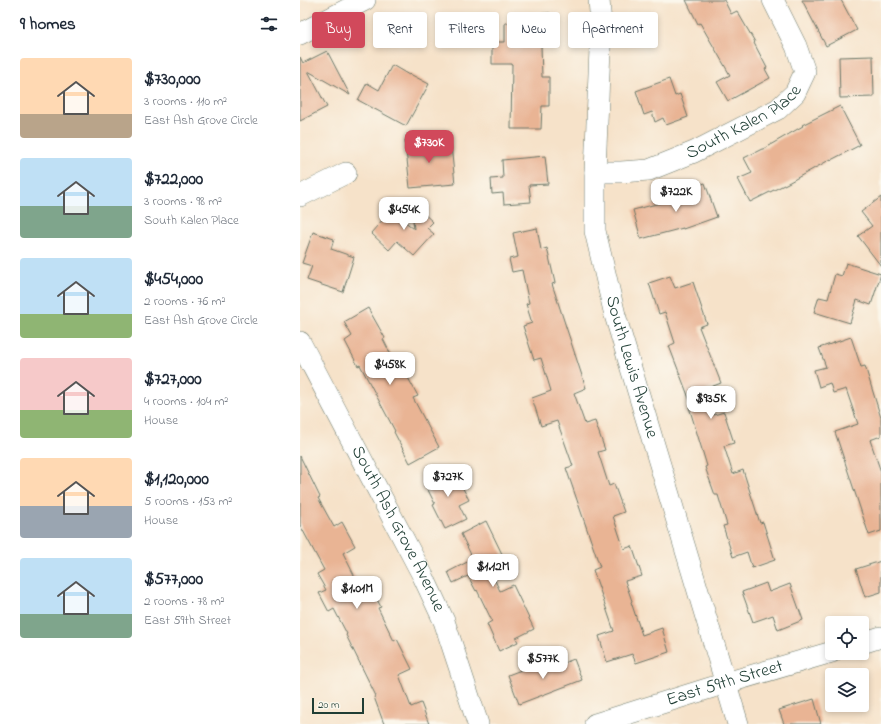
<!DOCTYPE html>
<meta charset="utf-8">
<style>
:root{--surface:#fff;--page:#f6f6f7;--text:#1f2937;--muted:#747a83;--accent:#d1495b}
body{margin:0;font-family:"Indie Flower",sans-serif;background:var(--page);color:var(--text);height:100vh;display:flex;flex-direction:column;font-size:15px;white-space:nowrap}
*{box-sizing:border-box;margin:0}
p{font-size:13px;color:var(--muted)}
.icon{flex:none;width:22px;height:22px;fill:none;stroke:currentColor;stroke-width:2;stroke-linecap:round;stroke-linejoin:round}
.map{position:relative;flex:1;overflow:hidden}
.drawer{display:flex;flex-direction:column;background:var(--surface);width:300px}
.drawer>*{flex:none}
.banner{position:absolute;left:12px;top:12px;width:380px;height:36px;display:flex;gap:8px}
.controls{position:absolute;left:525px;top:616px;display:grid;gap:8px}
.controls a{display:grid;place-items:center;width:44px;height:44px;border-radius:4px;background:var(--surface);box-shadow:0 2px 6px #0003;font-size:20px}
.scale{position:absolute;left:12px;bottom:10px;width:52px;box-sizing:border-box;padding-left:4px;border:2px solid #1f3d34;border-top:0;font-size:11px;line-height:14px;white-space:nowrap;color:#1f3d34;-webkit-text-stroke:3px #fbf7ec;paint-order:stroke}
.price{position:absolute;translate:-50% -34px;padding:0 9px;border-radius:8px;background:#fff;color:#222;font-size:13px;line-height:26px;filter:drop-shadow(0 1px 2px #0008)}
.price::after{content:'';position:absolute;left:50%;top:24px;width:12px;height:9px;margin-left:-6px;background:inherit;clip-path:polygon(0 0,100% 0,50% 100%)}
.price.active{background:var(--accent);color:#fff}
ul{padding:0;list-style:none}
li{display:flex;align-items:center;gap:12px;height:100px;padding:0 20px}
li span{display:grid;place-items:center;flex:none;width:112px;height:80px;border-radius:4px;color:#555}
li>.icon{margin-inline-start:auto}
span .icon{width:48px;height:48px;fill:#fffc;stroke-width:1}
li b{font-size:17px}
h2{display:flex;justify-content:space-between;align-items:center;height:48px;padding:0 20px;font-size:17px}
.chip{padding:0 14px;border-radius:4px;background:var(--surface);box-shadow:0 2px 6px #0003;font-size:14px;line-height:36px}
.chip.active{background:var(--accent);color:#fff}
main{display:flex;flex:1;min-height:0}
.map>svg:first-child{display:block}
.building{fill:#e9b494}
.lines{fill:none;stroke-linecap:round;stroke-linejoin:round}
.street-casing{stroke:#6a7768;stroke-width:22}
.street{stroke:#fff;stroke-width:21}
.labels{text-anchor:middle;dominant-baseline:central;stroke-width:3;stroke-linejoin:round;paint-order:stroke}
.street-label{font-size:18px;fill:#1f3d34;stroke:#fbf7ec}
</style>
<main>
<section class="drawer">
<h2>9 homes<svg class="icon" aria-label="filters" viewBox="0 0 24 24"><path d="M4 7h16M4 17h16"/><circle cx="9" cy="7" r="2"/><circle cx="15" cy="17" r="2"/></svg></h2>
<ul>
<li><span style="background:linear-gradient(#ffd9b3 70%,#b9a48a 0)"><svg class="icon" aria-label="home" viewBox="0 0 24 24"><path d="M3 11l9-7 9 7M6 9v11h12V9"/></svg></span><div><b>$730,000</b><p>3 rooms · 110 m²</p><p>East Ash Grove Circle</p></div></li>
<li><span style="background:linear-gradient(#bfe0f5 60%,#7fa58c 0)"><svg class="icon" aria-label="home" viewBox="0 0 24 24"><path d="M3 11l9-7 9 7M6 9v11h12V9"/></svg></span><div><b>$722,000</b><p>3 rooms · 98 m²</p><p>South Kalen Place</p></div></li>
<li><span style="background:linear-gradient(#bfe0f5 70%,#8fb573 0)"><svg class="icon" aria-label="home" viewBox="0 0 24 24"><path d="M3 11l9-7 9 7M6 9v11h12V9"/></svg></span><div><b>$454,000</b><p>2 rooms · 76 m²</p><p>East Ash Grove Circle</p></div></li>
<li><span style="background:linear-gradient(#f6c9c9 65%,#8fb573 0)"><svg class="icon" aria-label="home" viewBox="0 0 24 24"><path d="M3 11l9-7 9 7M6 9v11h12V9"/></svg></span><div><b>$727,000</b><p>4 rooms · 104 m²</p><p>House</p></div></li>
<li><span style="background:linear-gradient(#ffd9b3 60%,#9aa5b1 0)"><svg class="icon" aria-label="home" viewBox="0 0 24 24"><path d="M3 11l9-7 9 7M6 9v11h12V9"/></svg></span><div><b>$1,120,000</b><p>5 rooms · 153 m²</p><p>House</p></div></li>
<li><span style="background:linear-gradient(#bfe0f5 70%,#7fa58c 0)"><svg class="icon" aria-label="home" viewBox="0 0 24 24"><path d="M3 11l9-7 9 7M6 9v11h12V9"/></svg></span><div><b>$577,000</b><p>2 rooms · 78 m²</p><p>East 59th Street</p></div></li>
</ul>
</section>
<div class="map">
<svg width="581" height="724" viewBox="0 0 581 724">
<rect width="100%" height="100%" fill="#fbf7ec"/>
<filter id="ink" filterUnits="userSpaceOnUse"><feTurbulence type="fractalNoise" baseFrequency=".025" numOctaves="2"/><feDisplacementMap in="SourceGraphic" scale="8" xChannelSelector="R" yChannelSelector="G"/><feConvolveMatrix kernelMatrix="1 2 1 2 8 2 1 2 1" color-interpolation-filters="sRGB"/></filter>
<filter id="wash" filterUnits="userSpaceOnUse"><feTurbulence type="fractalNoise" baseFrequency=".012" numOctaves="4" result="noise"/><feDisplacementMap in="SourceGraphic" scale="16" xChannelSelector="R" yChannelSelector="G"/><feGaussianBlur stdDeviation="0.9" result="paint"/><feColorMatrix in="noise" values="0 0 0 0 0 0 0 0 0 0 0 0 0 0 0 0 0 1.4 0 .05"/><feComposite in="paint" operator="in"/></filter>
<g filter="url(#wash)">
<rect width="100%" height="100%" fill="#f6e2c9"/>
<g id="blocks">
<!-- building -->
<g class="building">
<path d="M 386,0 L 424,0 L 431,14 L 437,11 L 455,42 L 454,43 L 467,68 L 465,69 L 470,78 L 428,101 L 417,82 L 430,75 L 400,23 L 398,24 Z"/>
<path d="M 502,0 L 541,0 L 557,30 L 526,46 Z"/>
<path d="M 250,13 L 250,46 L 241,46 L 242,77 L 249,77 L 249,106 L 242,106 L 241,129 L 211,129 L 212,64 L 192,64 L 192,42 L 205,42 L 205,23 L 229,23 L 229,14 Z"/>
<path d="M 27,51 L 50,95 L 8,71 L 27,107 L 0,121 L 0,57 L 3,63 Z"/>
<path d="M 573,56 L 574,97 L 540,98 L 539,57 Z"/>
<path d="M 92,65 L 109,75 L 110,74 L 129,84 L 106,126 L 58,100 L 67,83 L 79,90 Z"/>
<path d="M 369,79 L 375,96 L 380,94 L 388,117 L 366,125 L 363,118 L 355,122 L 352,112 L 344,115 L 336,91 Z"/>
<path d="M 540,106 L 560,145 L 531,160 L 531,159 L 488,183 L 450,202 L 438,179 L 452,173 L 444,158 L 462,149 L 463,149 L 503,126 L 502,125 Z"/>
<path d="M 126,138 L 127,148 L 151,145 L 155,184 L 110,188 L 105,140 Z"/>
<path d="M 245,156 L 248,184 L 229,185 L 231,202 L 204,204 L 203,193 L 192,194 L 191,179 L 203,178 L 202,160 Z"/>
<path d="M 405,183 L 417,217 L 383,229 L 383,228 L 341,239 L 333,210 L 388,196 L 386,189 Z"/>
<path d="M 581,197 L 581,266 L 558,236 L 572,226 L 561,212 Z"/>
<path d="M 111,202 L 133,222 L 127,228 L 134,234 L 114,256 L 97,241 L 89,250 L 71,233 L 91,210 L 114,229 Z"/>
<path d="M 237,228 L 241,250 L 247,248 L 255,283 L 252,284 L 286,388 L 274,393 L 285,424 L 295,421 L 305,450 L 298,452 L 309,486 L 314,484 L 324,512 L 313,516 L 324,549 L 332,546 L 342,576 L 325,581 L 332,601 L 331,602 L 342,635 L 362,628 L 369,652 L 336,663 L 332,654 L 307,662 L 299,636 L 314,631 L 293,570 L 300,567 L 266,468 L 273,466 L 257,421 L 241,426 L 232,398 L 251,391 L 241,358 L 234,360 L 223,326 L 232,323 L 226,304 L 229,303 L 222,270 L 212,272 L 209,259 L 218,257 L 213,233 Z"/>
<path d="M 13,232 L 34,239 L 31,249 L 54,257 L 43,292 L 7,280 L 12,266 L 2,263 Z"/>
<path d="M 546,263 L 581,274 L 571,305 L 557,300 L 550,323 L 514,312 L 519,297 L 528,299 L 535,274 L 542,276 Z"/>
<path d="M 370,276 L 375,288 L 393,282 L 407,324 L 399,327 L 421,383 L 406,389 L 414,415 L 424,412 L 434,443 L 424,446 L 433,474 L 443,470 L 460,523 L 463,522 L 475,560 L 452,568 L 447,552 L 433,557 L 423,526 L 427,525 L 418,495 L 415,495 L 405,467 L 407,466 L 389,407 L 392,406 L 369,346 L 375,343 L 365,312 L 359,314 L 349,283 Z"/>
<path d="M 68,308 L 85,338 L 83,339 L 97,367 L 101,365 L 118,396 L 113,398 L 139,447 L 110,463 L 94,432 L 95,431 L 60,365 L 58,366 L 45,341 L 52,336 L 44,322 Z"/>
<path d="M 551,337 L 561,367 L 565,366 L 581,418 L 581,436 L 570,440 L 581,472 L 581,531 L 569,535 L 535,432 L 558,424 L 546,389 L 533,393 L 530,383 L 519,387 L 514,370 L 526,367 L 519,348 Z"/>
<path d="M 0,456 L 20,497 L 18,498 L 34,527 L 42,522 L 55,546 L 43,553 L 58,583 L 66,579 L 81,607 L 78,608 L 94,641 L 97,639 L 112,669 L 99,675 L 111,707 L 121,703 L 129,724 L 84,724 L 74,697 L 76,696 L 46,635 L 47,634 L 34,609 L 29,612 L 19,593 L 26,590 L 17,574 L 24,570 L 0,525 Z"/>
<path d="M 153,469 L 169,500 L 159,505 L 166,519 L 145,529 L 133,505 L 135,504 L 125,484 Z"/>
<path d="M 186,521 L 204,558 L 188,566 L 200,591 L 213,585 L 234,629 L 216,638 L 218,642 L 199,651 L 187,624 L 192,621 L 177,590 L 176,591 L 168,576 L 153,583 L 148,572 L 173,559 L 161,534 Z"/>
<path d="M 581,561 L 581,592 L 565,597 L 556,569 Z"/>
<path d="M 466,583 L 469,592 L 490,584 L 503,620 L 478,630 L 473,615 L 453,622 L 442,592 Z"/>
<path d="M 274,659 L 282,680 L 219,704 L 208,675 L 245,661 L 248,669 Z"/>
<path d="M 514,699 L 521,724 L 484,724 L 479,710 Z"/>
</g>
</g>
</g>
<g filter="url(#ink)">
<use href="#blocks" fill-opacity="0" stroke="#6a7768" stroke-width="1"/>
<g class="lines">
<defs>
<g id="street">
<path id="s1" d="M 299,0 L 301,24 L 295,172 L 295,231 L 315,315 L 438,724"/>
<path d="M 0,34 L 65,0"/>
<path id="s2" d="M 295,172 L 321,172 L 349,170 L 394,152 L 478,109 L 495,93 L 505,72 L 496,46 L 473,0"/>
<path d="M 0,196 L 46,173"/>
<path id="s3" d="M 0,342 L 123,576 L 144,621 L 178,724"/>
<path d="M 562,643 L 581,637"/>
<path id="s4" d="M 295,724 L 426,683 L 532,652"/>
</g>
</defs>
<!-- street casing -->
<use href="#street" class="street-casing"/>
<!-- street -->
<use href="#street" class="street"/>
</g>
</g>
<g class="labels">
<!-- street labels -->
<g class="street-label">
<text stroke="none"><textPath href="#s2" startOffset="161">South Kalen Place</textPath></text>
<text stroke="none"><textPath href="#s1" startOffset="372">South Lewis Avenue</textPath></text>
<text stroke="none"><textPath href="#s3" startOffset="211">South Ash Grove Avenue</textPath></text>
<text stroke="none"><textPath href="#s4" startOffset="136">East 59th Street</textPath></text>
</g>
</g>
</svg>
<div class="controls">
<a><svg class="icon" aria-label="locate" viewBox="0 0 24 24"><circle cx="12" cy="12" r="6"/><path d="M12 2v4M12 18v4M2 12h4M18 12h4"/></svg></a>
<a><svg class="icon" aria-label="layers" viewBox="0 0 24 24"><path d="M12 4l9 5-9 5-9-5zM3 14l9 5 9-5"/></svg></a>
</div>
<div class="scale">20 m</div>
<b class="price active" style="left:129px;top:164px">$730K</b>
<b class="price" style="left:376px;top:213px">$722K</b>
<b class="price" style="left:104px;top:231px">$454K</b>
<b class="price" style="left:90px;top:386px">$458K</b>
<b class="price" style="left:411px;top:420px">$935K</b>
<b class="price" style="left:148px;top:498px">$727K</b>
<b class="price" style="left:193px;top:588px">$1.12M</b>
<b class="price" style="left:57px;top:610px">$1.01M</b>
<b class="price" style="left:243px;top:680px">$577K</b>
<div class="banner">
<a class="chip active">Buy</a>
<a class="chip">Rent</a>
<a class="chip">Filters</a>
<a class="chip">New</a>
<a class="chip">Apartment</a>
</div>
</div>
</main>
